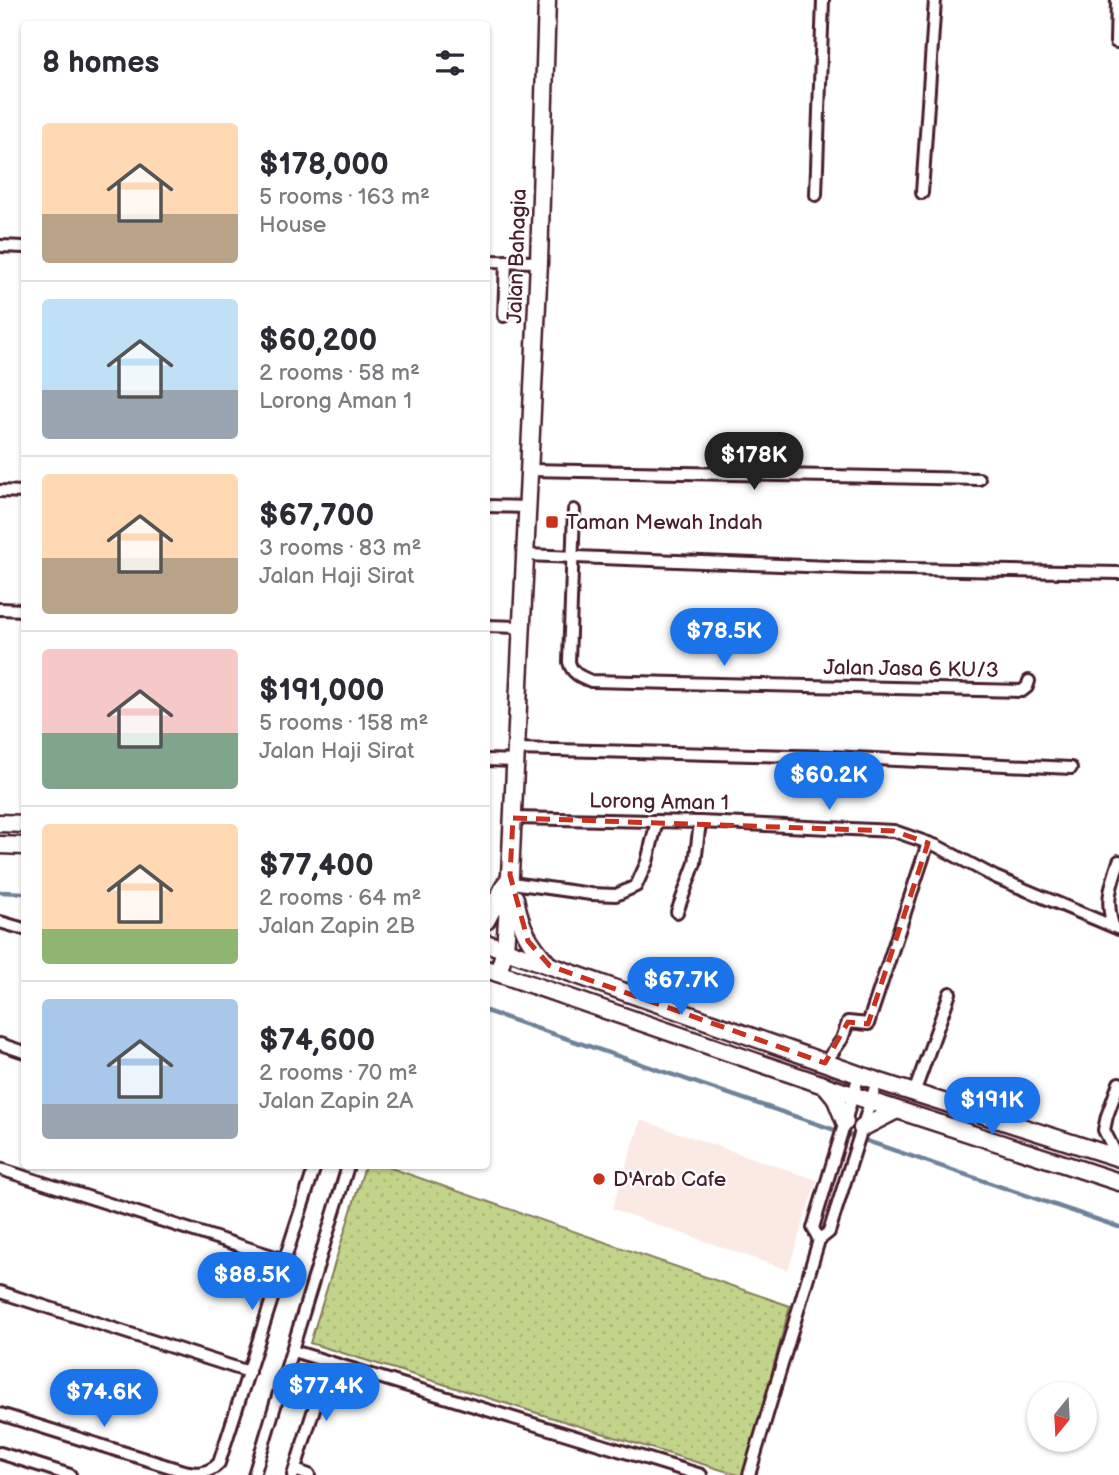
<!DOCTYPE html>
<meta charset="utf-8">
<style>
:root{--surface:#fff;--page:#f2f2f3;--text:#2b2b33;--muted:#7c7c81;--line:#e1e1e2;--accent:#1a73e8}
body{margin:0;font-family:"Balsamiq Sans",sans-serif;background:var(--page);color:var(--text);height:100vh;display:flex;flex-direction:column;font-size:26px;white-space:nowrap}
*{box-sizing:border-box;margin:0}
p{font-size:23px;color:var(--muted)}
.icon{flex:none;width:38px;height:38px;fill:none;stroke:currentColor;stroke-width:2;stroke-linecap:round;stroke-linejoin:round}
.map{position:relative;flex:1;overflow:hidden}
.drawer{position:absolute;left:21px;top:21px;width:469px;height:1148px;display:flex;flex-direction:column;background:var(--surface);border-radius:7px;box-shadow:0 2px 5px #0004}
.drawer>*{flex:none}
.needle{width:46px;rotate:198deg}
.tools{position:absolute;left:1027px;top:1382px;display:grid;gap:14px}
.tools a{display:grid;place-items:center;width:70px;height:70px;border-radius:50%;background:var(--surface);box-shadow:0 2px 5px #0004;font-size:35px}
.price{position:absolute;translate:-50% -60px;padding:0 16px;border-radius:24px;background:var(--accent);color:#fff;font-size:23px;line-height:46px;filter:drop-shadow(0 2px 4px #0008)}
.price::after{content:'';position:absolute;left:50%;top:42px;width:21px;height:16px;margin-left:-10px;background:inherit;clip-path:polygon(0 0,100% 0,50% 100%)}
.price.current{background:#222;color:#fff}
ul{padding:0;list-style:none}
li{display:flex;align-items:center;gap:21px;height:175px;padding:0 21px}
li+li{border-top:2px solid var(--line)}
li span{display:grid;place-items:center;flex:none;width:196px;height:140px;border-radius:7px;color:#555}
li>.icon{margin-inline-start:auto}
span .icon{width:84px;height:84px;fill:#fffc;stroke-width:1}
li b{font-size:30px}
h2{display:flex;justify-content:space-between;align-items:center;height:84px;padding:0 21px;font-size:30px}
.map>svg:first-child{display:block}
.built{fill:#faeae3}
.park{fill:url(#park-dots);stroke:#867a5a;stroke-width:2}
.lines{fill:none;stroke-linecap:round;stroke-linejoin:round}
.stream{stroke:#6e839b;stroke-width:4.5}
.street-casing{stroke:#4a1f2b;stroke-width:16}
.secondary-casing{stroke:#4a1f2b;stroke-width:21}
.street{stroke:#fff;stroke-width:10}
.secondary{stroke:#fff;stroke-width:16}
.marked{fill:none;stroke:#c8321e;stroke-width:5;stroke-dasharray:14 9;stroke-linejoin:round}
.poi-dot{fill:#c8321e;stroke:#fff;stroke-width:2.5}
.labels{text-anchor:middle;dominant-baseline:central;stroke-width:5;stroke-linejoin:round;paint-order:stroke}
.street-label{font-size:21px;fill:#4a1f2b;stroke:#fff}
.poi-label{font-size:21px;fill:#4a1f2b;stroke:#fff;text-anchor:start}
</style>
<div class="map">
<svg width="1119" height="1475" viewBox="0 0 1119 1475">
<defs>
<pattern id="park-dots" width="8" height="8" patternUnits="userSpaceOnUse" patternTransform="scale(1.75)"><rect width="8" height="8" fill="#c2d489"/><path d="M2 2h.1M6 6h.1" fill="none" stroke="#a8b676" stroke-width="1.8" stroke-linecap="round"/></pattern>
</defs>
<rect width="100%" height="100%" fill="#fff"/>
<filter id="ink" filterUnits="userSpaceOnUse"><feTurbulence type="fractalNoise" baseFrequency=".0143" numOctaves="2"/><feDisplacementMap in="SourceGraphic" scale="14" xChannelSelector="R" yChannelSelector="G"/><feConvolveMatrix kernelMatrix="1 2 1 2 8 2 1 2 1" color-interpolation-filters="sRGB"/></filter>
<g filter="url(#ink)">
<!-- built -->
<path class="built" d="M 641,1120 L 817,1180 L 788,1270 L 612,1209 Z"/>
<!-- park -->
<path class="park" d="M 365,1166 L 385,1166 L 790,1306 L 744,1475 L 738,1475 L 310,1343 Z"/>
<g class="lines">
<!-- stream -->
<g class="stream">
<path d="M 0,892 L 24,893"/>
<path d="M 486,1011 L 1119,1227"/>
</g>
<defs>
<g id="street">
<path d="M 1117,0 L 1116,42 L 1119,42"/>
<path d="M 922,193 L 935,0"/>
<path d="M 816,195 L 823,0"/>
<path d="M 0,246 L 24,247"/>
<path d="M 486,261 L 539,262"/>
<path d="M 504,316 L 506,261"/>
<path d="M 529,470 L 979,479"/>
<path d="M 0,491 L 24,492"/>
<path d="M 486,506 L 527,507"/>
<path d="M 574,510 L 569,662 C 572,674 581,677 591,681 L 1022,691 L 1027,687 L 1029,681"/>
<path d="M 525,555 L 856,568 L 1119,573"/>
<path d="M 0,609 L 24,610"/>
<path d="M 486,626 L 522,627"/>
<path d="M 516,749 L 832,757 L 1071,768"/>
<path d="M 486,760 L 516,761"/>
<path d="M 513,818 L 700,822 L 894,831 L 937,846 L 995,877 L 1119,929"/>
<path d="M 512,883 L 591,894 L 616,895 L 636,886 L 647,862 L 657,821"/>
<path d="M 677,912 L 695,863 L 700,822"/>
<path d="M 0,922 L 24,929"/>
<path d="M 1113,926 C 1105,899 1111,887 1119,861"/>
<path d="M 0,1044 L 24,1052"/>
<path d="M 825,1063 L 842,1039 L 848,1022 L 868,1024 L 928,843"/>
<path d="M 914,1093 L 950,993"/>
<path d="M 1118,1158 L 1104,1130 L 1107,1116 L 1119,1083"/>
<path d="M 0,1169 L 285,1260"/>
<path d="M 819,1240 L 813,1228 L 859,1075"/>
<path d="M 0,1292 L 249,1372"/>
<path d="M 293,1351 L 701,1475"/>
<path d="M 0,1414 L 180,1470 C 195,1474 208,1475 219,1463 L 315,1166"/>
<path d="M 0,1453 L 70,1475"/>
<path d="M 295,1470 L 309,1475"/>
<path d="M 254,1475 L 348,1166"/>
<path d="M 293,1475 L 329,1362"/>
<path d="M 749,1475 L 819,1240 L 829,1232 L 877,1081"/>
</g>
<g id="secondary">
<path d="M 0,823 L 24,824"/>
<path d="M 0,845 L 24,846"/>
<path d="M 515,898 C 521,929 528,941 548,964"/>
<path d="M 486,921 L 506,883"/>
<path d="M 486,943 L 877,1081 L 1119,1158"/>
<path d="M 486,969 L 870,1101 L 1119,1182"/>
<path d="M 498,973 L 505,950 L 510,875 L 539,262 L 547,0"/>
<path d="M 826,1086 L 835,1097 L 845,1122"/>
<path d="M 862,1128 L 897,1110"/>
</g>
</defs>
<!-- street casing -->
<use href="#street" class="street-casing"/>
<!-- secondary casing -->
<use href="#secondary" class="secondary-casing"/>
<!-- street -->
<use href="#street" class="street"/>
<!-- secondary -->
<use href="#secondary" class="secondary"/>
</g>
</g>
<!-- marked area -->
<path class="marked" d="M 513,818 L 894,831 L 928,843 L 868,1024 L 848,1022 L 825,1063 L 550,966 L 528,941 L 510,875 Z"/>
<!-- markers -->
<g class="poi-dot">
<rect x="545" y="515" width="14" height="14" rx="3.5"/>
<circle cx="599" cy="1179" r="7"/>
</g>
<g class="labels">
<!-- street labels -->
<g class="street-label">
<text transform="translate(517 256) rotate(-88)">Jalan Bahagia</text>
<text transform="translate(911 669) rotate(1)">Jalan Jasa 6 KU/3</text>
<text transform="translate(659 802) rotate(1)">Lorong Aman 1</text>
</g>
<!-- poi labels -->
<g class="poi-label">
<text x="566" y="522">Taman Mewah Indah</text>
<text x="613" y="1179">D'Arab Cafe</text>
</g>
</g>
</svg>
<div class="tools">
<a><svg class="needle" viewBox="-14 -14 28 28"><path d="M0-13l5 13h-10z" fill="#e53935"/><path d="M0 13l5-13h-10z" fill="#7c7c81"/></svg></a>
</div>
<b class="price current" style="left:754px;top:492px">$178K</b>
<b class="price" style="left:724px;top:668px">$78.5K</b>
<b class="price" style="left:829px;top:812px">$60.2K</b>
<b class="price" style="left:681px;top:1017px">$67.7K</b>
<b class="price" style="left:992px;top:1137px">$191K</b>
<b class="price" style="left:252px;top:1312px">$88.5K</b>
<b class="price" style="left:326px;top:1423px">$77.4K</b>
<b class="price" style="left:104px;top:1429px">$74.6K</b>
<section class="drawer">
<h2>8 homes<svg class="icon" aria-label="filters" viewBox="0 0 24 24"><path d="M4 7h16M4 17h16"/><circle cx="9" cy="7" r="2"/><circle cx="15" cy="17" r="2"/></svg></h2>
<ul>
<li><span style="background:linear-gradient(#ffd9b3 65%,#b9a48a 0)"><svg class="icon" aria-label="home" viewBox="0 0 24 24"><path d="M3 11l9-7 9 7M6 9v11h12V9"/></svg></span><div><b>$178,000</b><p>5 rooms · 163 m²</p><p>House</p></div></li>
<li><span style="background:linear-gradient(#bfe0f5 65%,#9aa5b1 0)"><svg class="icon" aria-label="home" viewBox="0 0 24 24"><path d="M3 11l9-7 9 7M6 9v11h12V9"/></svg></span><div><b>$60,200</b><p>2 rooms · 58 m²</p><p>Lorong Aman 1</p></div></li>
<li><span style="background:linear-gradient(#ffd9b3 60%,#b9a48a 0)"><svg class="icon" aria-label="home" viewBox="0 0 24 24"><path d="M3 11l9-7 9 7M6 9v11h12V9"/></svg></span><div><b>$67,700</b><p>3 rooms · 83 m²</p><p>Jalan Haji Sirat</p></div></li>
<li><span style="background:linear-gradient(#f6c9c9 60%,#7fa58c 0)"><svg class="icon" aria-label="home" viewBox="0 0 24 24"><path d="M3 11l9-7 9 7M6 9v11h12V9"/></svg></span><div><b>$191,000</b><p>5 rooms · 158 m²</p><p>Jalan Haji Sirat</p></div></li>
<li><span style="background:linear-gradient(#ffd9b3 75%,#8fb573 0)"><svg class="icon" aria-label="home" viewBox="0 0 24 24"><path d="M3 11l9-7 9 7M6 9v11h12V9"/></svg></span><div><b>$77,400</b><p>2 rooms · 64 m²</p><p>Jalan Zapin 2B</p></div></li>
<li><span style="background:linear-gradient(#a9c7e8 75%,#9aa5b1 0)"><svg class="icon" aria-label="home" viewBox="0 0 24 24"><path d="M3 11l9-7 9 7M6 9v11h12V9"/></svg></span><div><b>$74,600</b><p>2 rooms · 70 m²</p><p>Jalan Zapin 2A</p></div></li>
</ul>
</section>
</div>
